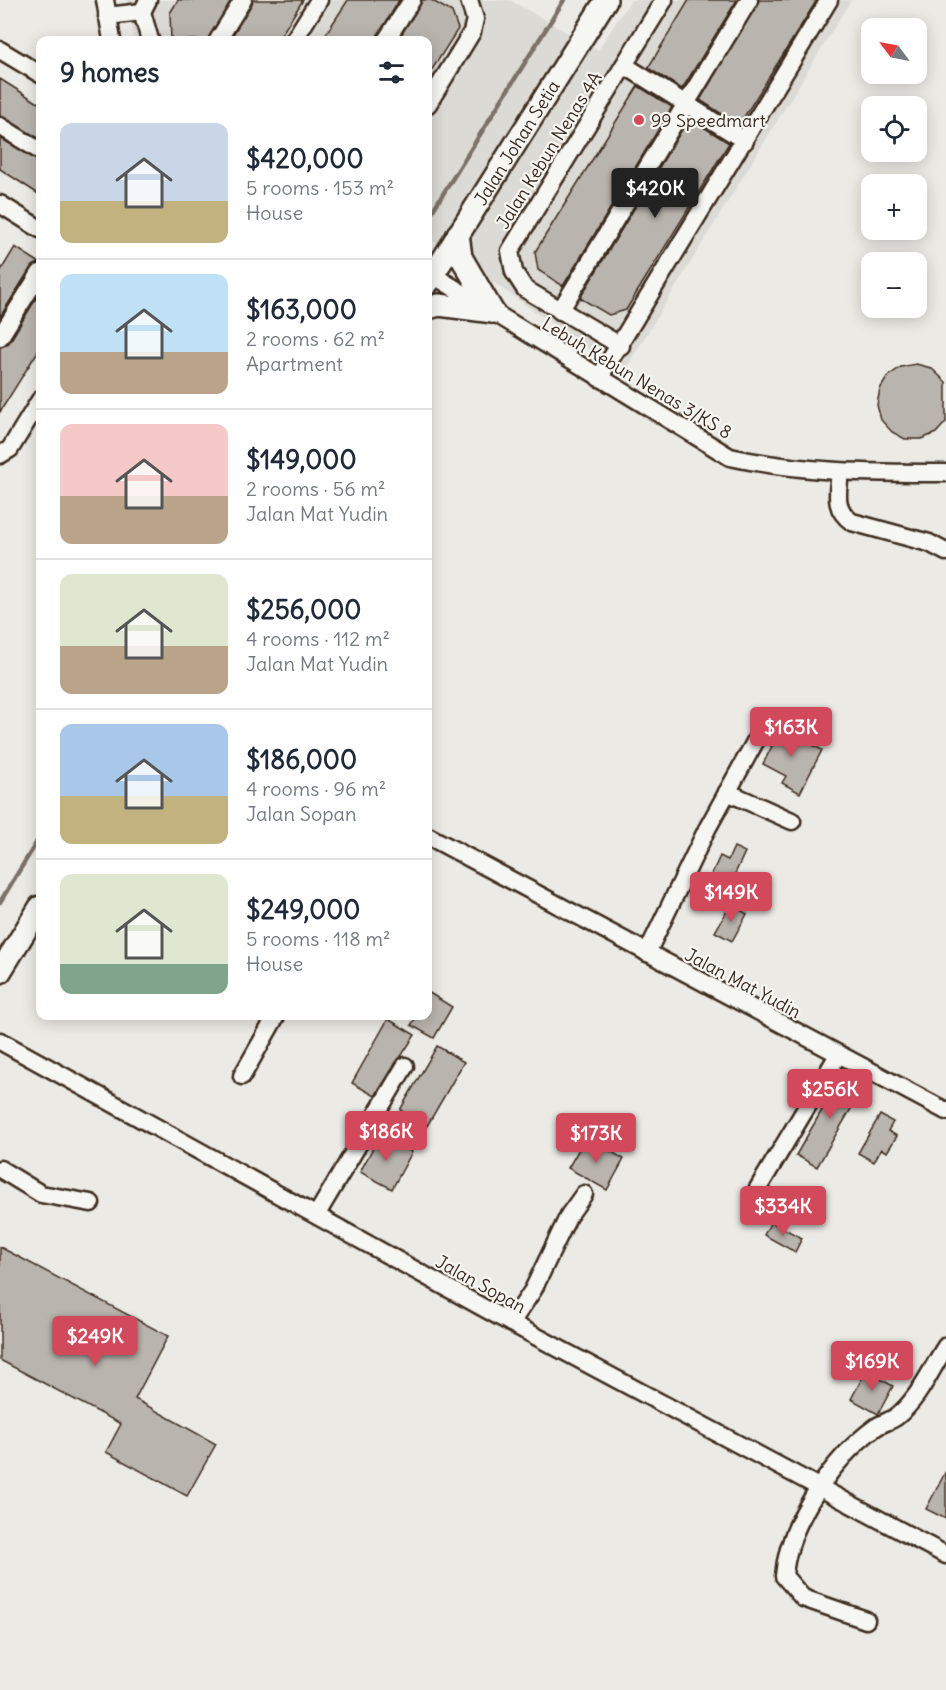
<!DOCTYPE html>
<meta charset="utf-8">
<style>
:root{--surface:#fff;--page:#f2f2f3;--text:#1f2937;--muted:#747a83;--line:#e0e1e3;--accent:#d1495b}
body{margin:0;font-family:Delius,sans-serif;background:var(--page);color:var(--text);height:100vh;display:flex;flex-direction:column;font-size:22px;white-space:nowrap}
*{box-sizing:border-box;margin:0}
p{font-size:20px;color:var(--muted)}
.icon{flex:none;width:33px;height:33px;fill:none;stroke:currentColor;stroke-width:2;stroke-linecap:round;stroke-linejoin:round}
.map{position:relative;flex:1;overflow:hidden}
.panel{position:absolute;left:36px;top:36px;width:396px;height:984px;display:flex;flex-direction:column;background:var(--surface);border-radius:12px;box-shadow:0 3px 15px #0003}
.panel>*{flex:none}
.needle{width:39px;rotate:302deg}
.buttons{position:absolute;left:861px;top:18px;display:grid;gap:12px}
.buttons a{display:grid;place-items:center;width:66px;height:66px;border-radius:12px;background:var(--surface);box-shadow:0 3px 15px #0003;font-size:30px}
.price{position:absolute;translate:-50% -51px;padding:0 14px;border-radius:6px;background:var(--accent);color:#fff;font-size:20px;line-height:39px;filter:drop-shadow(0 2px 3px #0008)}
.price::after{content:'';position:absolute;left:50%;top:36px;width:18px;height:14px;margin-left:-9px;background:inherit;clip-path:polygon(0 0,100% 0,50% 100%)}
.price.current{background:#222;color:#fff}
ul{padding:0;list-style:none}
li{display:flex;align-items:center;gap:18px;height:150px;padding:0 24px}
li+li{border-top:2px solid var(--line)}
li span{display:grid;place-items:center;flex:none;width:168px;height:120px;border-radius:12px;color:#555}
li>.icon{margin-inline-start:auto}
span .icon{width:72px;height:72px;fill:#fffc;stroke-width:1}
li b{font-size:26px}
h2{display:flex;justify-content:space-between;align-items:center;height:72px;padding:0 24px;font-size:26px}
.map>svg:first-child{display:block}
.built{fill:#dcdad4}
.lines{fill:none;stroke-linecap:round;stroke-linejoin:round}
.stream{stroke:#7c7167;stroke-width:4.5}
.building{fill:#bab4ae;stroke:#3b2a1e;stroke-width:1.5}
.minor-casing{stroke:#3b2a1e;stroke-width:21}
.major-casing{stroke:#3b2a1e;stroke-width:26}
.minor{stroke:#f6f6f2;stroke-width:16}
.major{stroke:#f6f6f2;stroke-width:21}
.poi-dot{fill:#d1495b;stroke:#f6f6f2;stroke-width:2}
.labels{text-anchor:middle;dominant-baseline:central;stroke-width:4.5;stroke-linejoin:round;paint-order:stroke}
.poi-label{font-size:18px;fill:#3b2a1e;stroke:#f6f6f2;text-anchor:start}
.street-label{font-size:18px;fill:#3b2a1e;stroke:#f6f6f2}
</style>
<div class="map">
<svg width="946" height="1690" viewBox="0 0 946 1690">
<rect width="100%" height="100%" fill="#ebeae5"/>
<filter id="ink" filterUnits="userSpaceOnUse"><feTurbulence type="fractalNoise" baseFrequency=".0167" numOctaves="2"/><feDisplacementMap in="SourceGraphic" scale="12" xChannelSelector="R" yChannelSelector="G"/><feConvolveMatrix kernelMatrix="1 2 1 2 8 2 1 2 1" color-interpolation-filters="sRGB"/></filter>
<g filter="url(#ink)">
<!-- built -->
<path class="built" d="M 127,0 L 510,0 L 598,50 L 631,0 L 851,0 L 623,373 L 428,237 L 428,40 L 134,40 Z"/>
<g class="lines">
<!-- stream -->
<g class="stream">
<path d="M 428,218 L 564,0"/>
<path d="M 0,902 L 40,837"/>
</g>
</g>
<!-- building -->
<g class="building">
<path d="M 178,0 L 231,0 L 208,40 L 171,40 L 170,13 Z"/>
<path d="M 253,0 L 303,0 L 278,40 L 230,40 Z"/>
<path d="M 348,0 L 399,0 L 376,40 L 322,40 Z"/>
<path d="M 422,0 L 431,0 L 452,12 L 458,29 L 428,76 L 428,40 L 398,40 Z"/>
<path d="M 689,0 L 737,0 L 682,89 L 648,68 Z"/>
<path d="M 759,0 L 817,0 L 739,125 L 700,100 Z"/>
<path d="M 0,79 L 40,104 L 40,139 L 0,116 Z"/>
<path d="M 638,86 L 672,107 L 563,286 L 538,270 L 535,252 Z"/>
<path d="M 689,118 L 729,143 L 626,310 L 609,315 L 580,298 Z"/>
<path d="M 0,138 L 40,161 L 40,195 L 0,169 Z"/>
<path d="M 15,247 L 40,263 L 31,267 L 0,317 L 0,272 Z"/>
<path d="M 40,292 L 40,348 L 0,412 L 0,347 L 9,343 Z"/>
<path d="M 916,364 L 931,368 L 946,382 L 946,422 L 936,433 L 921,439 L 905,439 L 892,432 L 881,420 L 877,405 L 880,389 L 888,376 L 901,367 Z"/>
<path d="M 776,725 L 822,750 L 800,793 L 782,783 L 786,776 L 763,764 L 772,746 L 766,743 Z"/>
<path d="M 734,847 L 745,852 L 727,891 L 708,882 L 720,856 L 728,860 Z"/>
<path d="M 731,904 L 747,914 L 732,941 L 715,932 Z"/>
<path d="M 428,992 L 452,1007 L 434,1038 L 411,1025 L 417,1016 L 428,1016 Z"/>
<path d="M 388,1019 L 415,1035 L 375,1096 L 352,1083 Z"/>
<path d="M 437,1046 L 464,1062 L 427,1126 L 400,1110 Z"/>
<path d="M 844,1072 L 860,1081 L 857,1087 L 862,1090 L 817,1167 L 796,1155 Z"/>
<path d="M 880,1115 L 893,1122 L 888,1131 L 897,1136 L 887,1152 L 881,1149 L 874,1162 L 858,1153 Z"/>
<path d="M 380,1135 L 412,1152 L 392,1189 L 360,1172 Z"/>
<path d="M 586,1137 L 624,1159 L 607,1190 L 568,1168 Z"/>
<path d="M 771,1222 L 802,1238 L 795,1252 L 764,1235 Z"/>
<path d="M 0,1247 L 168,1336 L 135,1399 L 216,1444 L 187,1496 L 106,1452 L 121,1424 L 0,1360 Z"/>
<path d="M 866,1371 L 893,1386 L 878,1414 L 851,1399 Z"/>
<path d="M 946,1471 L 946,1519 L 926,1509 Z"/>
</g>
<g class="lines">
<defs>
<g id="minor">
<path d="M 105,0 L 112,40"/>
<path d="M 148,0 L 142,12 L 150,40"/>
<path d="M 107,16 L 142,12"/>
<path d="M 218,40 L 243,0"/>
<path d="M 294,40 L 319,0"/>
<path d="M 386,40 L 412,0"/>
<path d="M 0,50 L 40,74"/>
<path d="M 624,65 L 745,141"/>
<path d="M 428,104 L 472,32 L 475,19 L 469,0"/>
<path d="M 0,126 L 40,151"/>
<path d="M 0,204 L 40,229"/>
<path d="M 428,272 L 730,457 C 802,473 873,473 946,473"/>
<path d="M 560,311 L 749,0"/>
<path d="M 0,337 L 40,273"/>
<path d="M 621,346 L 525,289 L 514,272 L 510,251 L 664,0"/>
<path d="M 599,378 L 829,0"/>
<path d="M 0,455 L 10,449 L 40,400"/>
<path d="M 840,472 C 838,493 833,509 852,522 L 929,543 L 946,552"/>
<path d="M 727,792 L 792,821"/>
<path d="M 428,836 L 946,1111"/>
<path d="M 647,953 L 707,829 L 767,720"/>
<path d="M 0,1041 L 511,1323 L 946,1555"/>
<path d="M 242,1076 L 276,1016"/>
<path d="M 0,1169 L 41,1194 L 91,1203"/>
<path d="M 757,1190 L 838,1055"/>
<path d="M 317,1214 L 405,1066"/>
<path d="M 511,1323 L 533,1290 L 569,1215 L 584,1194"/>
<path d="M 866,1620 L 803,1598 L 784,1576 C 788,1523 833,1458 876,1427 C 882,1423 890,1421 896,1417 C 919,1399 931,1369 946,1346"/>
</g>
<g id="major">
<path d="M 458,234 L 461,257 L 493,312"/>
<path id="s1" d="M 428,283 L 606,0"/>
<path d="M 428,308 L 439,305 L 493,312"/>
<path d="M 0,972 L 40,907"/>
</g>
</defs>
<!-- minor casing -->
<use href="#minor" class="minor-casing"/>
<!-- major casing -->
<use href="#major" class="major-casing"/>
<!-- minor -->
<use href="#minor" class="minor"/>
<!-- major -->
<use href="#major" class="major"/>
</g>
</g>
<!-- markers -->
<circle class="poi-dot" cx="639" cy="120" r="6"/>
<g class="labels">
<!-- poi labels -->
<g class="poi-label">
<text x="651" y="120">99 Speedmart</text>
</g>
<!-- street labels -->
<g class="street-label">
<text stroke="none"><textPath href="#s1" startOffset="166">Jalan Johan Setia</textPath></text>
<text transform="translate(549 150) rotate(-58)">Jalan Kebun Nenas 4A</text>
<text transform="translate(637 378) rotate(31)">Lebuh Kebun Nenas 3/KS 8</text>
<text transform="translate(743 983) rotate(28)">Jalan Mat Yudin</text>
<text transform="translate(481 1284) rotate(29)">Jalan Sopan</text>
</g>
</g>
</svg>
<div class="buttons">
<a><svg class="needle" viewBox="-14 -14 28 28"><path d="M0-13l5 13h-10z" fill="#e53935"/><path d="M0 13l5-13h-10z" fill="#747a83"/></svg></a>
<a><svg class="icon" aria-label="locate" viewBox="0 0 24 24"><circle cx="12" cy="12" r="6"/><path d="M12 2v4M12 18v4M2 12h4M18 12h4"/></svg></a>
<a>+</a>
<a>−</a>
</div>
<b class="price current" style="left:655px;top:219px">$420K</b>
<b class="price" style="left:791px;top:758px">$163K</b>
<b class="price" style="left:731px;top:923px">$149K</b>
<b class="price" style="left:830px;top:1120px">$256K</b>
<b class="price" style="left:386px;top:1162px">$186K</b>
<b class="price" style="left:596px;top:1164px">$173K</b>
<b class="price" style="left:783px;top:1237px">$334K</b>
<b class="price" style="left:95px;top:1367px">$249K</b>
<b class="price" style="left:872px;top:1392px">$169K</b>
<section class="panel">
<h2>9 homes<svg class="icon" aria-label="filters" viewBox="0 0 24 24"><path d="M4 7h16M4 17h16"/><circle cx="9" cy="7" r="2"/><circle cx="15" cy="17" r="2"/></svg></h2>
<ul>
<li><span style="background:linear-gradient(#c9d6e8 65%,#c2b280 0)"><svg class="icon" aria-label="home" viewBox="0 0 24 24"><path d="M3 11l9-7 9 7M6 9v11h12V9"/></svg></span><div><b>$420,000</b><p>5 rooms · 153 m²</p><p>House</p></div></li>
<li><span style="background:linear-gradient(#bfe0f5 65%,#b9a48a 0)"><svg class="icon" aria-label="home" viewBox="0 0 24 24"><path d="M3 11l9-7 9 7M6 9v11h12V9"/></svg></span><div><b>$163,000</b><p>2 rooms · 62 m²</p><p>Apartment</p></div></li>
<li><span style="background:linear-gradient(#f6c9c9 60%,#b9a48a 0)"><svg class="icon" aria-label="home" viewBox="0 0 24 24"><path d="M3 11l9-7 9 7M6 9v11h12V9"/></svg></span><div><b>$149,000</b><p>2 rooms · 56 m²</p><p>Jalan Mat Yudin</p></div></li>
<li><span style="background:linear-gradient(#dfe7d0 60%,#b9a48a 0)"><svg class="icon" aria-label="home" viewBox="0 0 24 24"><path d="M3 11l9-7 9 7M6 9v11h12V9"/></svg></span><div><b>$256,000</b><p>4 rooms · 112 m²</p><p>Jalan Mat Yudin</p></div></li>
<li><span style="background:linear-gradient(#a9c7e8 60%,#c2b280 0)"><svg class="icon" aria-label="home" viewBox="0 0 24 24"><path d="M3 11l9-7 9 7M6 9v11h12V9"/></svg></span><div><b>$186,000</b><p>4 rooms · 96 m²</p><p>Jalan Sopan</p></div></li>
<li><span style="background:linear-gradient(#dfe7d0 75%,#7fa58c 0)"><svg class="icon" aria-label="home" viewBox="0 0 24 24"><path d="M3 11l9-7 9 7M6 9v11h12V9"/></svg></span><div><b>$249,000</b><p>5 rooms · 118 m²</p><p>House</p></div></li>
</ul>
</section>
</div>
